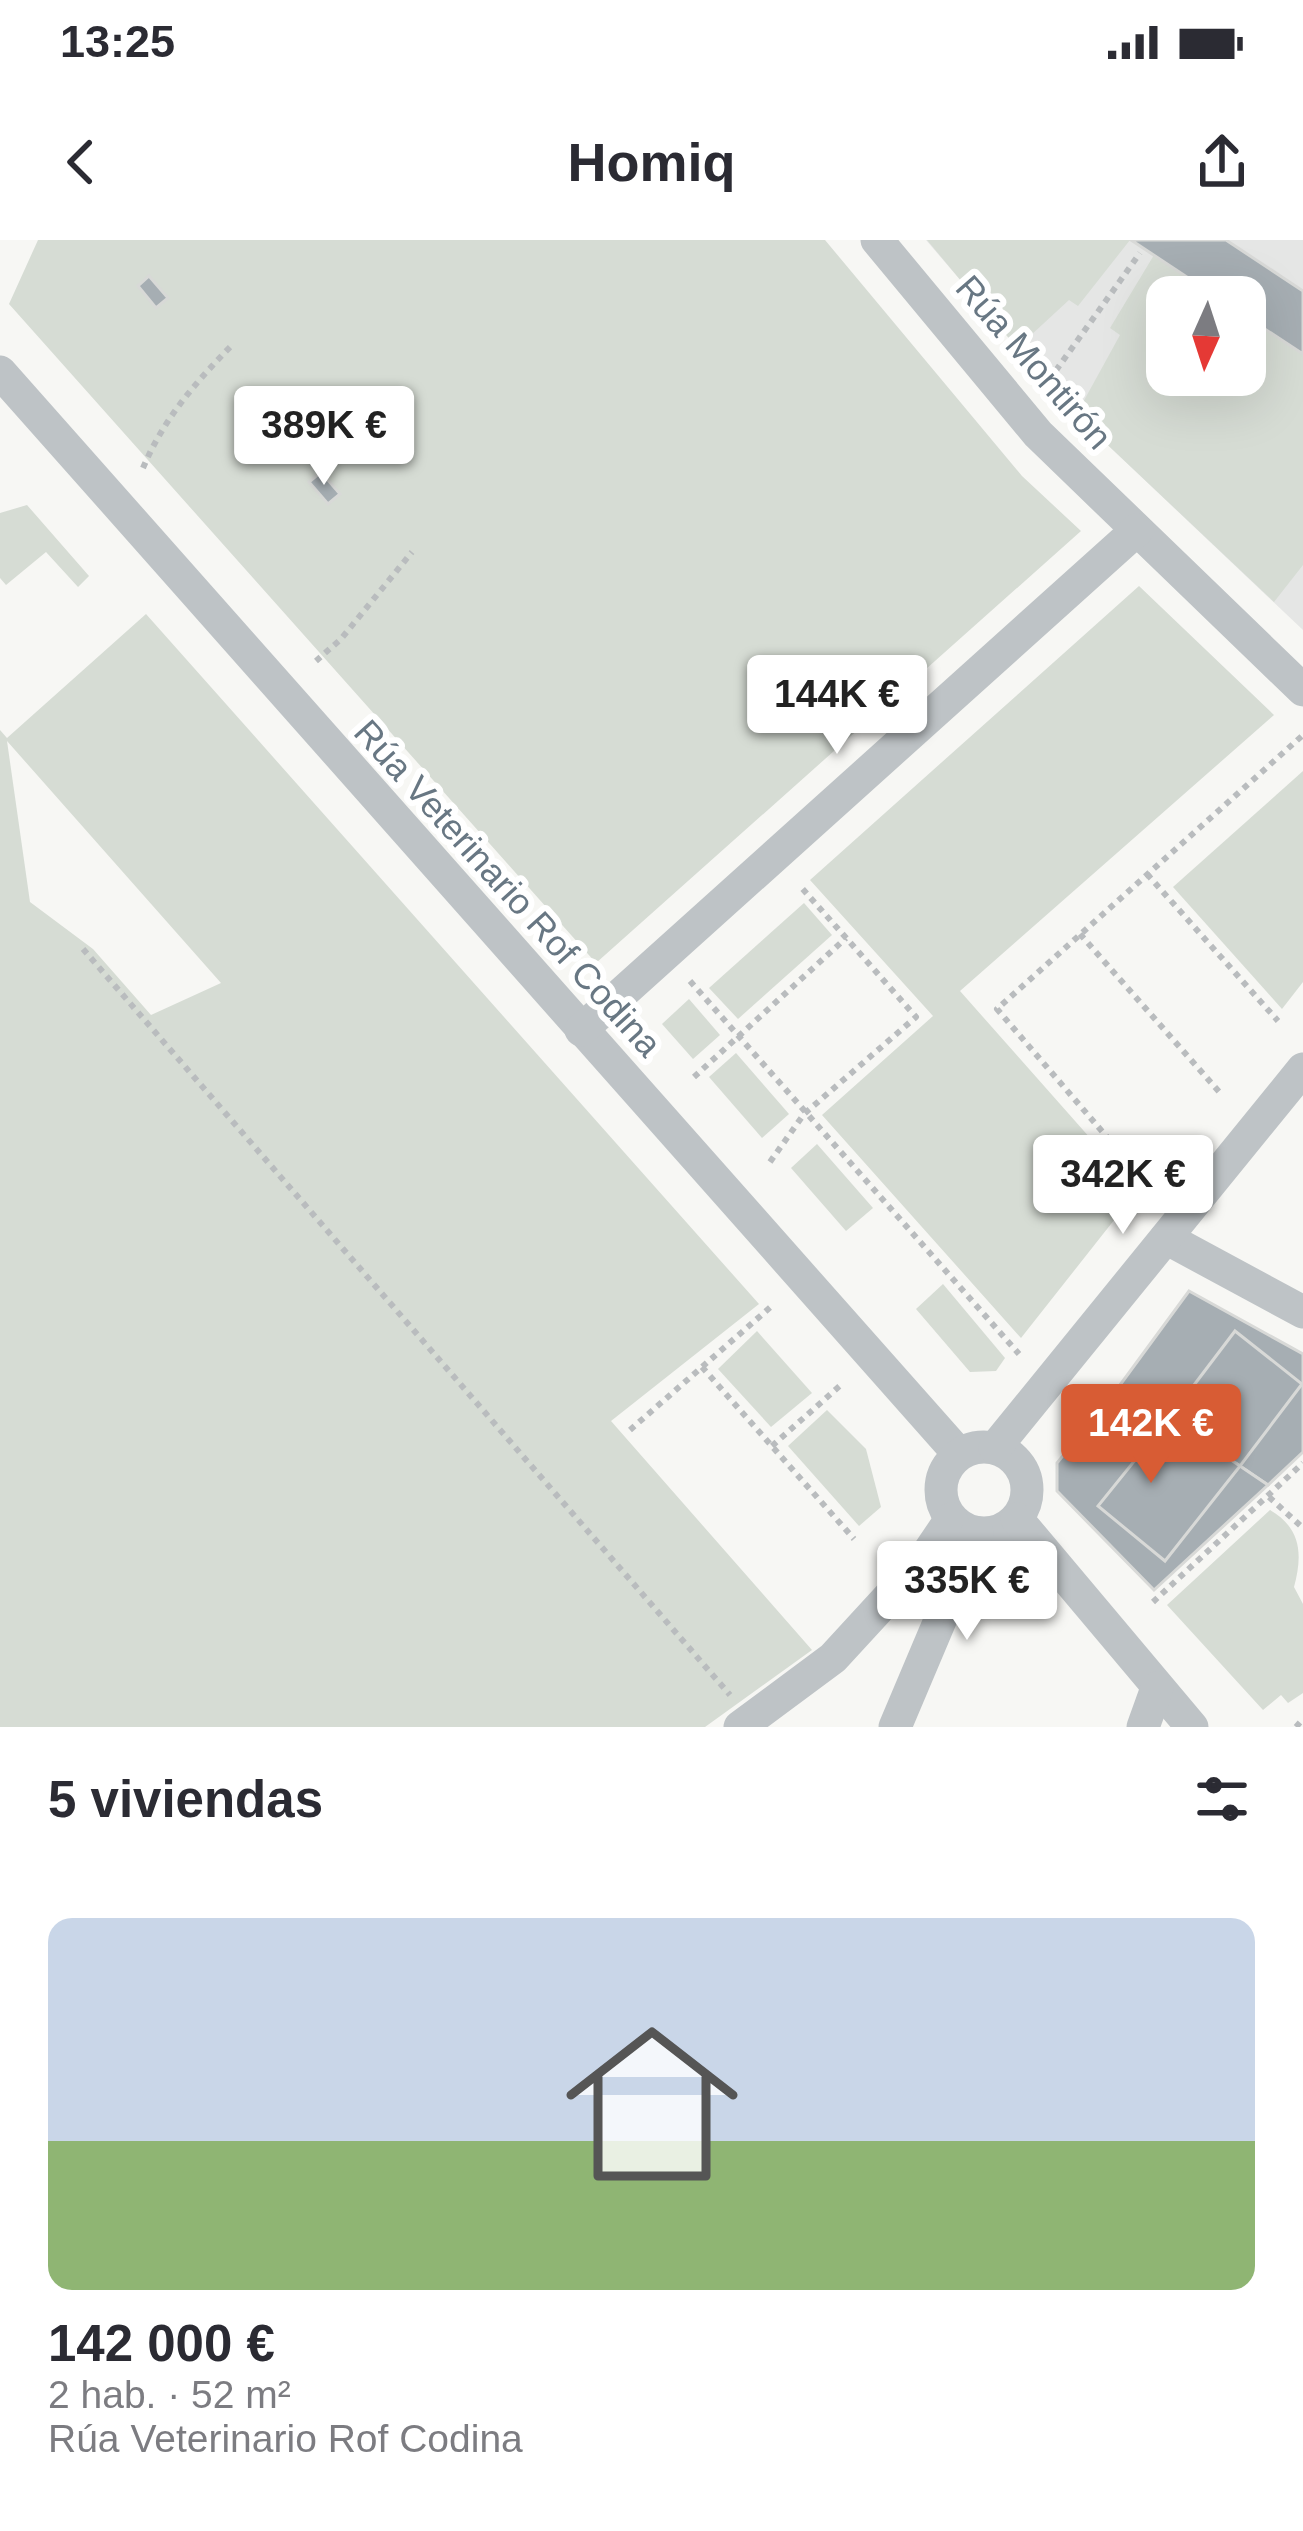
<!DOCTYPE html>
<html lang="es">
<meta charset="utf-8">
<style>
:root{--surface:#fff;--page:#f2f2f3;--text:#2b2b33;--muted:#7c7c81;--accent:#d85c34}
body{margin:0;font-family:Arial,sans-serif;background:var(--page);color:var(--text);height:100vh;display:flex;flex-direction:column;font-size:45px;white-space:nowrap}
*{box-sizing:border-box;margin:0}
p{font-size:39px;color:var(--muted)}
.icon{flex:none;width:66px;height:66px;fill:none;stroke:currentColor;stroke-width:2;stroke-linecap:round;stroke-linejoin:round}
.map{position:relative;height:1487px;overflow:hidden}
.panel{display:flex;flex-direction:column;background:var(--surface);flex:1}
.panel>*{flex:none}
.needle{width:78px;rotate:183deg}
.controls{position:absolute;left:1146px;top:36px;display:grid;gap:24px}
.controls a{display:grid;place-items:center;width:120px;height:120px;border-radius:24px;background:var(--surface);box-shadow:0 12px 48px #0002;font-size:60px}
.price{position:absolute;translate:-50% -102px;padding:0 27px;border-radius:12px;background:#fff;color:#222;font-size:39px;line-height:78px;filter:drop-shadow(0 3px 6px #0008)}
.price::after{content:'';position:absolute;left:50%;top:72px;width:36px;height:27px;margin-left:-18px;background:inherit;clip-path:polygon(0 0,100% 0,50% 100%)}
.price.current{background:var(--accent);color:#fff}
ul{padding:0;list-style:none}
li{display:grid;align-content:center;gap:24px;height:636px;padding:0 48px}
li span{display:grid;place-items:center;height:372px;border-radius:24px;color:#555}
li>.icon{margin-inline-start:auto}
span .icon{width:216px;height:216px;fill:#fffc;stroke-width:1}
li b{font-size:51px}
h2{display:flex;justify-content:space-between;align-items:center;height:144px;padding:0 48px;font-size:51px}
.status{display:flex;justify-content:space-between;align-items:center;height:84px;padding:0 60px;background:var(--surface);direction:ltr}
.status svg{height:33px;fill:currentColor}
header{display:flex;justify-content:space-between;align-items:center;height:156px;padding:0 48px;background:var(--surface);font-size:54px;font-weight:600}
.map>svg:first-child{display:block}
.built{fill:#e5e6e5;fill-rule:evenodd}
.green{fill:#d6dcd4;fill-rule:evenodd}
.building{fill:#a6aeb3;stroke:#d8d9d7;stroke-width:3}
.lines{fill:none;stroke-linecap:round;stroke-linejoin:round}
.path{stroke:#b9bcbe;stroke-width:6;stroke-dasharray:6 6;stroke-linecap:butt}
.street{stroke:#bec3c6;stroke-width:33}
.labels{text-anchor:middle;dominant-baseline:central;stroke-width:12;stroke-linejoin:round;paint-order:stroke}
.street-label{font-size:36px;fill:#687783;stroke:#fff}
</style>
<div class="status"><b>13:25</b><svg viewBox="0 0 49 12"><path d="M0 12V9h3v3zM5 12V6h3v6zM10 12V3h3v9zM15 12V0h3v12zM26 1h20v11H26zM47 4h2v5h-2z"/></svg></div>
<header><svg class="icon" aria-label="back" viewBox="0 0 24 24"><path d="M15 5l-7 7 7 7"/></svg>Homiq<svg class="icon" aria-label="share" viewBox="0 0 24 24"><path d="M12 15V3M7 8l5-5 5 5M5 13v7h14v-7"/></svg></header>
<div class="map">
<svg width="1303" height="1487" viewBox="0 0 1303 1487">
<rect width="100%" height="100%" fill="#f7f7f4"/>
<!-- built -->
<path class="built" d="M 926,0 L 1303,0 L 1303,390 L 1076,175 ZM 1167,57 L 1245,57 L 1245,135 L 1167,135 Z"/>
<!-- green -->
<g class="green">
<path d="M 38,0 L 825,0 L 1022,236 L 1081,291 L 596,723 L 9,64 Z"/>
<path d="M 927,0 L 1130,0 L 1078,66 L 1069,60 L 1017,108 Z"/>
<path d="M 1154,15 L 1217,57 L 1167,57 L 1167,135 L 1245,135 L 1245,76 L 1303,114 L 1303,325 L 1274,362 L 1076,175 L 1120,95 L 1110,88 Z"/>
<path d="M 27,265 L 89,336 L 78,347 L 46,312 L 6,345 L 0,338 L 0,273 Z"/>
<path d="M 1139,346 L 1274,475 L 960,751 L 1137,951 L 1021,1098 L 822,875 L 933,776 L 810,640 Z"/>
<path d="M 146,374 L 759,1064 L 611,1181 L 812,1410 L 705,1487 L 0,1487 L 0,490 L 7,498 ZM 7,501 L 221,743 L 151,775 L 93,709 L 30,662 Z"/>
<path d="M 1303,531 L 1303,742 L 1282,769 L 1173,647 Z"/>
<path d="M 804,663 L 832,695 L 738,779 L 709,748 Z"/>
<path d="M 689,759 L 720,795 L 693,819 L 662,784 Z"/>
<path d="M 736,813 L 789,874 L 762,898 L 709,837 Z"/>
<path d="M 817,904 L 873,968 L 846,991 L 791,928 Z"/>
<path d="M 943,1044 L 1005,1118 L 996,1131 L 970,1132 L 916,1069 Z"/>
<path d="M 757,1091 L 812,1153 L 771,1187 L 718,1129 Z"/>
<path d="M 827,1170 L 866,1209 L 881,1267 L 859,1286 L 788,1206 Z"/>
<path d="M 1270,1270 C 1301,1288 1303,1314 1294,1347 L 1303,1364 L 1303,1453 L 1288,1463 L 1281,1455 L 1263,1470 L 1167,1365 Z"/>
</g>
<!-- building -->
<g class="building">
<path d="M 1131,0 L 1226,0 L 1303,51 L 1303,114 L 1245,76 L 1245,57 L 1217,57 Z"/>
<path d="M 149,36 L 168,58 L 156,68 L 138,46 Z"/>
<path d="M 321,232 L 340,254 L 328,264 L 309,242 Z"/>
<path d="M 1189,1051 L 1303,1114 L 1303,1212 L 1268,1245 L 1120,1145 Z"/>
<path d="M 1235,1091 L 1302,1144 L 1240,1226 L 1169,1178 Z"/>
<path d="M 1120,1145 L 1268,1245 L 1154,1350 L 1057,1251 L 1057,1223 Z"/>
<path d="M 1169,1178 L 1240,1226 L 1165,1321 L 1098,1266 Z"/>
</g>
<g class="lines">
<!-- path -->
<g class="path">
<path d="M 1042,150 L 1140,13"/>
<path d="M 143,228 C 164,178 196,142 233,104"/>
<path d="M 316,421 L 341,399 L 412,312"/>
<path d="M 1147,634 L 1278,781"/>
<path d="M 1080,694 L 1221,854"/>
<path d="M 83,709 L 730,1455"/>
<path d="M 690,741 L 1019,1114"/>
<path d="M 694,837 L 846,698"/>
<path d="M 770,922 L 804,874 L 916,777 L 801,647"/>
<path d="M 1149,946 L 997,769 L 1303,495"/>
<path d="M 702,1127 L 854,1299"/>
<path d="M 630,1190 L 774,1064"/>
<path d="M 772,1206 L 843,1143"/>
<path d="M 1269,1257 L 1303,1288"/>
<path d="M 1153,1362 L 1303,1223"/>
<path d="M 1296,1487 L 1303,1479"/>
</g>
<!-- street -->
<g class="street">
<path d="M 877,0 L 1038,194 L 1303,450"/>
<path d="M 0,132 L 959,1214"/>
<path d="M 581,790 L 1137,290"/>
<path d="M 1166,998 L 1303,1072"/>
<circle cx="984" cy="1250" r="43"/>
<path d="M 995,1208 L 1303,829"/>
<path d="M 1017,1279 L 1192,1487"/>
<path d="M 740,1487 L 833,1418 L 924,1319 L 951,1279"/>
<path d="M 895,1487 L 977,1293"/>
<path d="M 1143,1487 L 1157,1448"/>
</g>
</g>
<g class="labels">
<!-- street labels -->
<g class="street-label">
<text transform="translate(1034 122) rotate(49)">Rúa Montirón</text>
<text transform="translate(508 648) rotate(48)">Rúa Veterinario Rof Codina</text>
</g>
</g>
</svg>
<div class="controls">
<a><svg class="needle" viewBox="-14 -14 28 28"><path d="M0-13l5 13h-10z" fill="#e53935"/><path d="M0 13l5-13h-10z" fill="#7c7c81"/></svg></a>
</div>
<b class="price" style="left:324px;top:248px">389K €</b>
<b class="price" style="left:837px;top:517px">144K €</b>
<b class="price" style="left:1123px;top:997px">342K €</b>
<b class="price current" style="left:1151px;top:1246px">142K €</b>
<b class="price" style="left:967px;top:1403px">335K €</b>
</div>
<section class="panel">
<h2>5 viviendas<svg class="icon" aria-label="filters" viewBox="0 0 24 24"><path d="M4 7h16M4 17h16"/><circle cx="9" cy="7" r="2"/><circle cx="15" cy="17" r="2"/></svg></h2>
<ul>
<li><span style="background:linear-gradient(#c9d6e8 60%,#8fb573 0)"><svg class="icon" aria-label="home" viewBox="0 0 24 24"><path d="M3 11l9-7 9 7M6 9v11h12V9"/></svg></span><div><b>142 000 €</b><p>2 hab. · 52 m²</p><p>Rúa Veterinario Rof Codina</p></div></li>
</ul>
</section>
